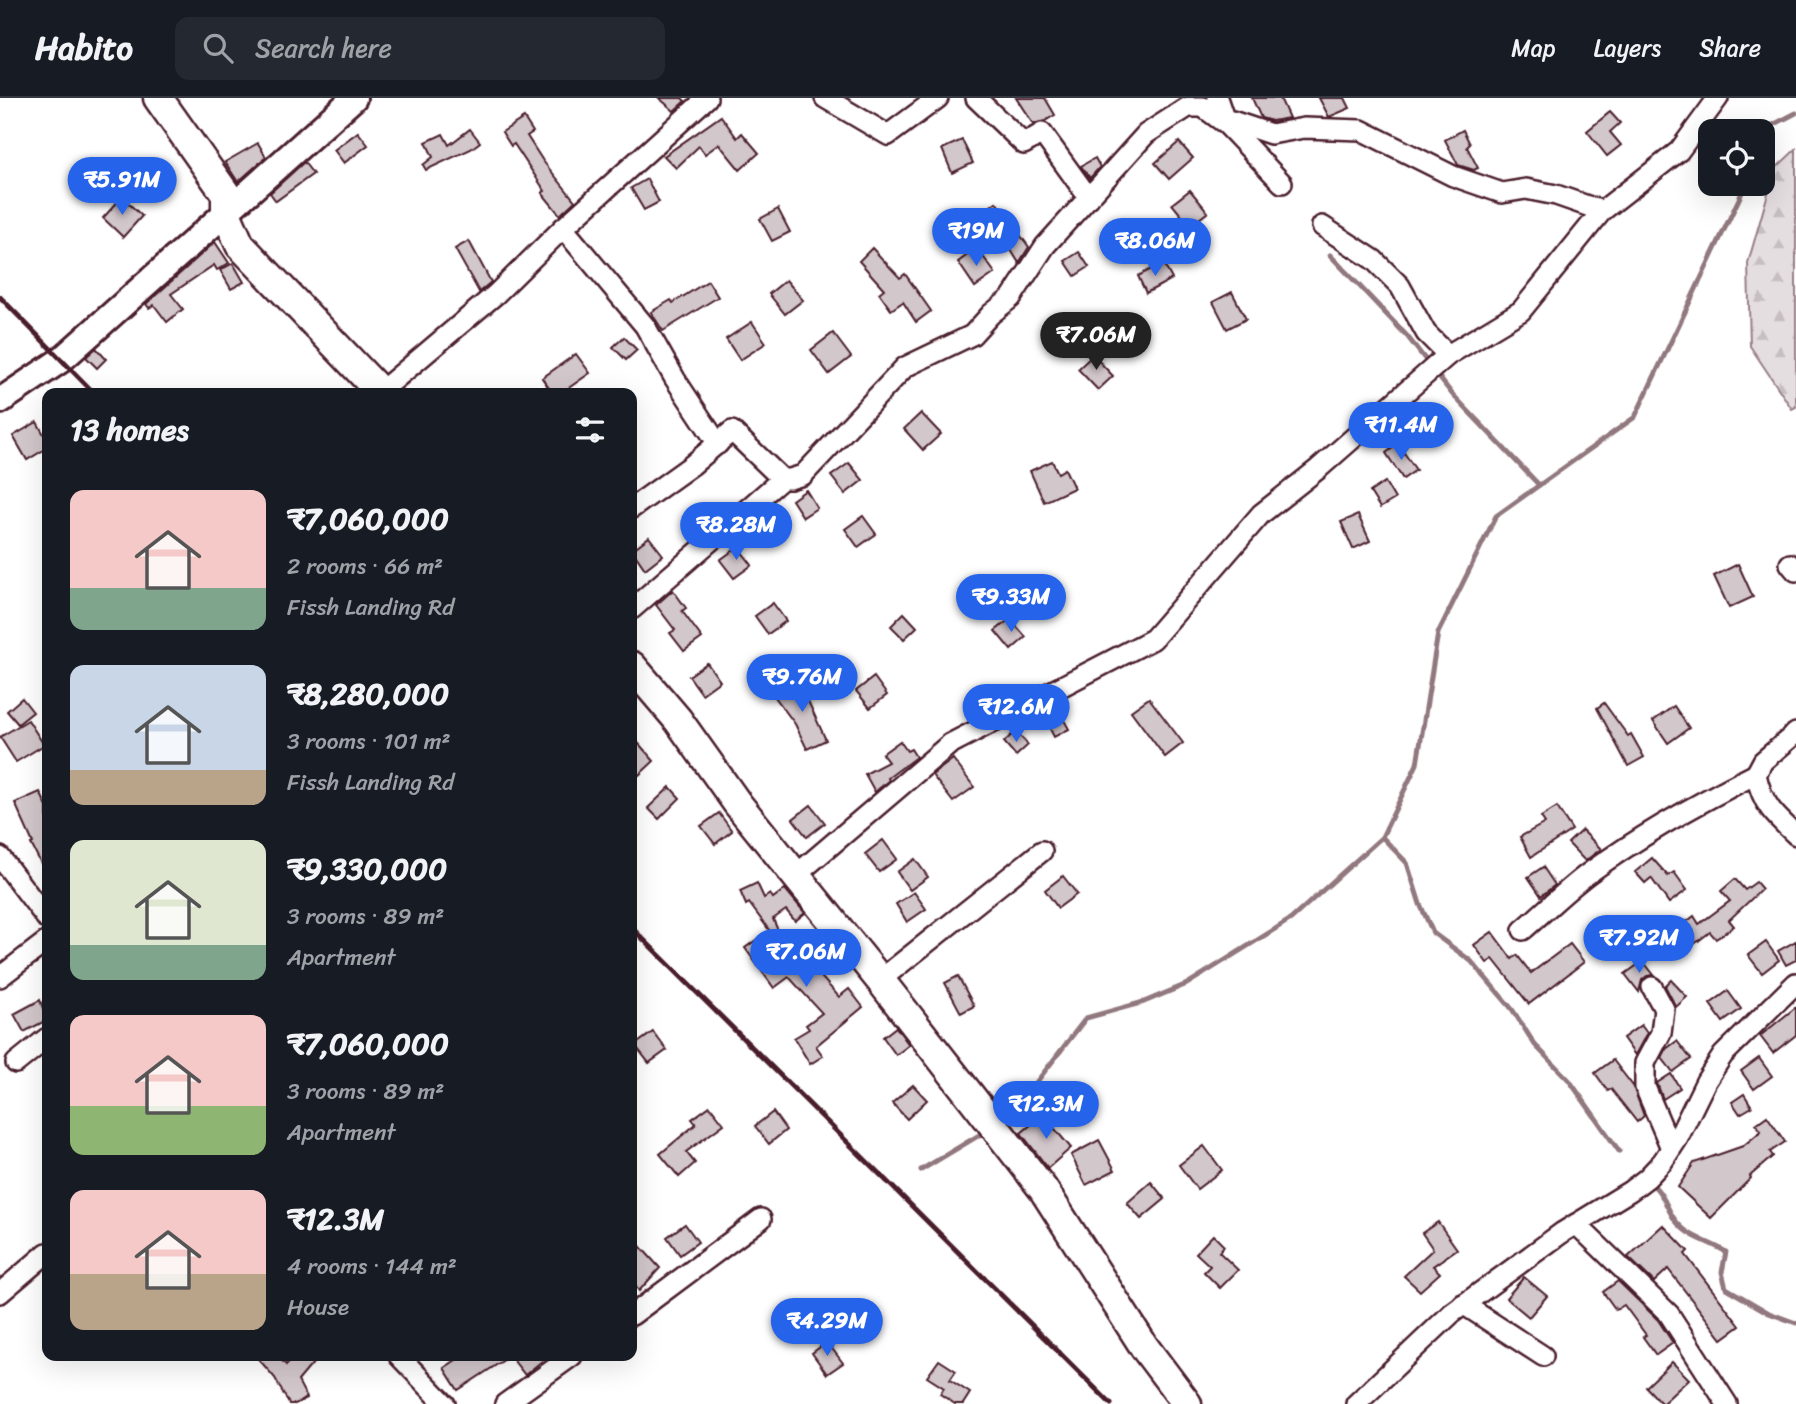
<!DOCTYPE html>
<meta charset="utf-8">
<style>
:root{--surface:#171b24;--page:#242831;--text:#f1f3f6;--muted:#9ea1a6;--line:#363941;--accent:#2563eb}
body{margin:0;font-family:Sriracha,sans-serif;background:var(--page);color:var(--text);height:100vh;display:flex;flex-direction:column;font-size:26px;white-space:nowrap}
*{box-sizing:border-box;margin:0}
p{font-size:23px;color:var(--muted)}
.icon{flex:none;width:38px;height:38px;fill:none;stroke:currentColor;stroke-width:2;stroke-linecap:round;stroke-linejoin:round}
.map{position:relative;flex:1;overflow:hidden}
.sheet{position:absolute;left:42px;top:290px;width:595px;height:973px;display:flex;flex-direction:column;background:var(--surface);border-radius:14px;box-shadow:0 7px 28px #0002}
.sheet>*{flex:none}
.buttons{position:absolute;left:1698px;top:21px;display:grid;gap:14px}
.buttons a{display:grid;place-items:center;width:77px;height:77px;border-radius:14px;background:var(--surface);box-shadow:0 7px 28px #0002;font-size:35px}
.price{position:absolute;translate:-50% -60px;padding:0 16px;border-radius:24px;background:var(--accent);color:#fff;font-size:23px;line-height:46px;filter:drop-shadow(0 2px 4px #0008)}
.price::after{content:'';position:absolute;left:50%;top:42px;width:21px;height:16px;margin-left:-10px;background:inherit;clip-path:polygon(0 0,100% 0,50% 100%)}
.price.current{background:#222;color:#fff}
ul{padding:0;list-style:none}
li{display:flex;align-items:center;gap:21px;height:175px;padding:0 28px}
li span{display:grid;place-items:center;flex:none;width:196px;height:140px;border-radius:14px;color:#555}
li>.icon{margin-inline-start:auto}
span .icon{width:84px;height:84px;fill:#fffc;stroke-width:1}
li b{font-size:30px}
h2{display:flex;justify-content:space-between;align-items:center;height:84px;padding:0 28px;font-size:30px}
header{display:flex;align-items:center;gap:42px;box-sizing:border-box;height:98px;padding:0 35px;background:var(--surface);border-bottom:2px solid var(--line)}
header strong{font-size:33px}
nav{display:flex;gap:38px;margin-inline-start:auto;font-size:24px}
.search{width:490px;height:63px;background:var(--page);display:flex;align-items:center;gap:18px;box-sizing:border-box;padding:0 24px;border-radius:14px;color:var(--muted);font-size:26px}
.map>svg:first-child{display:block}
.forest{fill:url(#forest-firs);stroke:#987e86;stroke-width:2}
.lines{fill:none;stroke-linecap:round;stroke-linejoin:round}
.stream{stroke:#91787e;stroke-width:5}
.building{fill:#d2c7cb;stroke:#4a1f2b;stroke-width:2}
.minor-casing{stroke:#4a1f2b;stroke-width:24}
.tertiary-casing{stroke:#4a1f2b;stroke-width:30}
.secondary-casing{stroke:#4a1f2b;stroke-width:33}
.minor{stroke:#fff;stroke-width:19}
.tertiary{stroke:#fff;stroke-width:24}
.secondary{stroke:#fff;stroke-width:28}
.rail{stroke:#4a1f2b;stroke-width:5}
</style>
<header>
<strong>Habito</strong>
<div class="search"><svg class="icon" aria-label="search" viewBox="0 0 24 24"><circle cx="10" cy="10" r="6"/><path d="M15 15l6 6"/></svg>Search here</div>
<nav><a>Map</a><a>Layers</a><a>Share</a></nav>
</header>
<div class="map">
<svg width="1796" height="1306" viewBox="0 0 1796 1306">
<defs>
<pattern id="forest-firs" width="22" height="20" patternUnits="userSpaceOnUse" patternTransform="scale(1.75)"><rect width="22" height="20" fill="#e5dee0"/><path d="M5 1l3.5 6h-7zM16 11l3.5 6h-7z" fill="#c6bec0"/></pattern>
</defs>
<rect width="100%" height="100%" fill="#fff"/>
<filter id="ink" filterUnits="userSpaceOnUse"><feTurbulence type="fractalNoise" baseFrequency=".0143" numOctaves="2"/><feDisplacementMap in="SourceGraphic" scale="14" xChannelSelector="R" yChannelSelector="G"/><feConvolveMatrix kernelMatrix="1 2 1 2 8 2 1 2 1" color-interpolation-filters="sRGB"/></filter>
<g filter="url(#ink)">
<!-- forest -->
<path class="forest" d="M 1796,51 L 1796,309 L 1792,311 L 1750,248 L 1748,165 L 1775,71 Z"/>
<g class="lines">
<!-- stream -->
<g class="stream">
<path d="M 1762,50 L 1773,27 L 1796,15"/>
<path d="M 1330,157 L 1407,238 L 1452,296 L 1539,387"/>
<path d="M 1382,739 L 1407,765 L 1420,806 L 1433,835 L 1471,863 L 1512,911 L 1535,947 L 1569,982 L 1619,1053"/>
<path d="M 1000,1024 L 1011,1017 L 1086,920 L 1144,904 L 1187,886 L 1291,821 L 1382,739 L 1417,666 L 1438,535 L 1496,418 L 1635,319 L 1746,86"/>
<path d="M 921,1072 L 986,1033"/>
<path d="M 1655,1089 C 1665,1099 1667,1111 1675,1122 C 1688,1140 1709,1143 1726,1154 L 1722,1174 L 1726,1190 L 1769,1215 L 1796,1225"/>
</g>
</g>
<!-- building -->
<g class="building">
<path d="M 659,0 L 682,0 L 685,3 L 674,13 Z"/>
<path d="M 1016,0 L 1045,0 L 1055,17 L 1045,23 L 1033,26 Z"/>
<path d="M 1252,0 L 1280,0 L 1289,20 L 1272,23 L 1261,20 Z"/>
<path d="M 1319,0 L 1345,0 L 1350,10 L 1329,19 Z"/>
<path d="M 1610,14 L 1620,25 L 1610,34 L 1621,47 L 1607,58 L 1587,33 Z"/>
<path d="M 721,18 L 737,40 L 742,35 L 759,55 L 740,72 L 719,46 L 705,56 L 699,48 L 676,70 L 664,58 Z"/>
<path d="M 524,20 L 533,34 L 527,38 L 543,63 L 575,103 L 560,117 L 542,95 L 545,93 L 514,46 L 511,48 L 502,34 Z"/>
<path d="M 470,31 L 480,44 L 471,51 L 426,72 L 423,67 L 433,59 L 426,44 L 443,36 L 449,47 Z"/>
<path d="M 1463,32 L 1470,46 L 1467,49 L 1478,70 L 1474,72 L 1458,67 L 1445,42 Z"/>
<path d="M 358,34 L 368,47 L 344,65 L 334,52 Z"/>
<path d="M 962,42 L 973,65 L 952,75 L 942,51 Z"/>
<path d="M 1179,44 L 1193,60 L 1169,81 L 1155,65 Z"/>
<path d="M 258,45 L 266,59 L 238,84 L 225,64 Z"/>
<path d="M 1095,60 L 1100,69 L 1090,80 L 1081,68 Z"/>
<path d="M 304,64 L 313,76 L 276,103 L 270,95 Z"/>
<path d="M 647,81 L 659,104 L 644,112 L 631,90 Z"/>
<path d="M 1190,92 L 1208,114 L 1190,128 L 1172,106 Z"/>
<path d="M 122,99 L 142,118 L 123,139 L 103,120 Z"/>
<path d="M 996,104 L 1029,149 L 1019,165 L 1001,136 L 993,143 L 975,121 Z"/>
<path d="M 778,111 L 790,134 L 772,143 L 760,121 Z"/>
<path d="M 469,143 L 491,184 L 479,194 L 455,151 Z"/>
<path d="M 215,144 L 229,165 L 217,172 L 214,167 L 171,196 L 183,211 L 167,224 L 154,207 L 149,210 L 146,206 Z"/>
<path d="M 872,150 L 900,180 L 905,176 L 931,213 L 916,224 L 903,204 L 891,212 L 879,195 L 884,191 L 859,163 Z"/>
<path d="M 977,150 L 995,175 L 975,189 L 958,164 Z"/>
<path d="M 1079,154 L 1089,169 L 1075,178 L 1065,163 Z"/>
<path d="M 233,165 L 244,184 L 231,191 L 220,172 Z"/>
<path d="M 1163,165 L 1172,181 L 1146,195 L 1138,178 Z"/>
<path d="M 786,182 L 803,202 L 785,216 L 769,196 Z"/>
<path d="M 708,183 L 718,199 L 663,233 L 651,214 L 671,202 L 673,205 Z"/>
<path d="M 1232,194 L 1246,221 L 1227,231 L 1213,204 Z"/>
<path d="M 752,224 L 766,245 L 740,262 L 726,241 Z"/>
<path d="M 833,235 L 851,259 L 829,276 L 811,252 Z"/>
<path d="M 624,239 L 637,252 L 626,262 L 613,249 Z"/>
<path d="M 96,250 L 106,261 L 97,270 L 86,259 Z"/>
<path d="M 576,256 L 590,275 L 560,296 L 553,296 L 542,280 Z"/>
<path d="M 1093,257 L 1113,278 L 1098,292 L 1078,271 Z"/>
<path d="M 921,315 L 941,336 L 923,352 L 904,331 Z"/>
<path d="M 37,324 L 47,342 L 47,350 L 27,362 L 13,338 Z"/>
<path d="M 1398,346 L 1416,372 L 1403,381 L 1386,355 Z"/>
<path d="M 1052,363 L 1058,375 L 1065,371 L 1074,390 L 1044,404 L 1030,373 Z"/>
<path d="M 849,365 L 863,382 L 845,396 L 831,378 Z"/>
<path d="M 1385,384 L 1395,401 L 1380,410 L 1370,394 Z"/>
<path d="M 806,392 L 817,410 L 803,419 L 792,402 Z"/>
<path d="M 1358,417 L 1370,443 L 1353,451 L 1341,424 Z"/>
<path d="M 863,418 L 876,436 L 858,449 L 845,431 Z"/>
<path d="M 649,439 L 663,457 L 645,471 L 632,452 Z"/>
<path d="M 738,449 L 752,467 L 734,480 L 720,462 Z"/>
<path d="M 1738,466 L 1753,499 L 1729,510 L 1714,478 Z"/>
<path d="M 673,492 L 686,510 L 682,513 L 702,540 L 684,553 L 670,535 L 675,532 L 656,507 Z"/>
<path d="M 773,505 L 786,523 L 768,536 L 755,518 Z"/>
<path d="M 904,515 L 917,529 L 904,541 L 891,528 Z"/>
<path d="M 1010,521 L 1026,539 L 1011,552 L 995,533 Z"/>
<path d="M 707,565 L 720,583 L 702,596 L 689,578 Z"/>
<path d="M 874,579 L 887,597 L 870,610 L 856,593 Z"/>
<path d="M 797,583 L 809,599 L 807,601 L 826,642 L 807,651 L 795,626 L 775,599 Z"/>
<path d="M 22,600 L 33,614 L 18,626 L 7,613 Z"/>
<path d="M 1149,600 L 1183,645 L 1165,659 L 1131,613 Z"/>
<path d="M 1604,605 L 1628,638 L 1631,636 L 1644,659 L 1628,668 L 1597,610 Z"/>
<path d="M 1055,606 L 1069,631 L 1054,639 L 1041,613 Z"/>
<path d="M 1674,608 L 1689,630 L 1668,645 L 1653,623 Z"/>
<path d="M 28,622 L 44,647 L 16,664 L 0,639 Z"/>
<path d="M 1016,633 L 1028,647 L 1016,658 L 1004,644 Z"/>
<path d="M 632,638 L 654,663 L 639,677 L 632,670 Z"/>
<path d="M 900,643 L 907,653 L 911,651 L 916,659 L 888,680 L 889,682 L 875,694 L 865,676 L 888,664 L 882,656 Z"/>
<path d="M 953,661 L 974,689 L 953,704 L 932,677 Z"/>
<path d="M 670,689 L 680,700 L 659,721 L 648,710 Z"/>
<path d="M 40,694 L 47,709 L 47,777 L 31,746 L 33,745 L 15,705 Z"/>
<path d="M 811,707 L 825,725 L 807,739 L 793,721 Z"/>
<path d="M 1557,709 L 1572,732 L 1531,759 L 1520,739 L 1545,725 L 1541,719 Z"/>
<path d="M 719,715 L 732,733 L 715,746 L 701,728 Z"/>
<path d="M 1582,732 L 1601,751 L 1585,763 L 1568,745 Z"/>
<path d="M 883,742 L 897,761 L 879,774 L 865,756 Z"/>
<path d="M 1652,760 L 1668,778 L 1674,774 L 1687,792 L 1669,805 L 1651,780 L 1645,785 L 1635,774 Z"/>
<path d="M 915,761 L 928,779 L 910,792 L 897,774 Z"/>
<path d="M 1543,769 L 1555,787 L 1541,798 L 1528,779 Z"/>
<path d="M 1063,778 L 1077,796 L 1058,810 L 1045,792 Z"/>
<path d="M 1735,781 L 1745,792 L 1756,784 L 1762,791 L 1729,822 L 1734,828 L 1716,841 L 1710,834 L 1689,850 L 1676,832 L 1694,818 L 1699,826 L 1730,803 L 1721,793 Z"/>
<path d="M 757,785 L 764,800 L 770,796 L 773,800 L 785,791 L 805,815 L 795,823 L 786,812 L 773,821 L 780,837 L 775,840 L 749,805 L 746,807 L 740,793 Z"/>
<path d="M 914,794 L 926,811 L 907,824 L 896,806 Z"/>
<path d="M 1492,834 L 1512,861 L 1517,857 L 1531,875 L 1570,846 L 1584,864 L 1529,906 L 1493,861 L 1487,865 L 1474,847 Z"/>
<path d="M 804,836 L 818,854 L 806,862 L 839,899 L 849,891 L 863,909 L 816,948 L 823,958 L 810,966 L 794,940 L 809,931 L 806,927 L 822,915 L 789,879 L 774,890 L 745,850 L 763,837 L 777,856 Z"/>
<path d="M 1796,843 L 1796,862 L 1786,867 L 1778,853 Z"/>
<path d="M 1766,844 L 1779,862 L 1762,875 L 1748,857 Z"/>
<path d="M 1643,863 L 1654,877 L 1647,878 L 1642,882 L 1639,894 L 1625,876 Z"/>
<path d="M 958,878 L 974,908 L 961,915 L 945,885 Z"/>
<path d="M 1671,882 L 1687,899 L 1676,909 L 1665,888 Z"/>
<path d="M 1728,893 L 1741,911 L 1723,924 L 1710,906 Z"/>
<path d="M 40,902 L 47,922 L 24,934 L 14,916 Z"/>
<path d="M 1796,909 L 1796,937 L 1773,955 L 1760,938 Z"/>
<path d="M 1641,927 L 1647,935 L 1635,957 L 1623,940 Z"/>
<path d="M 896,929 L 909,947 L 896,957 L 883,939 Z"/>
<path d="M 653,934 L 667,952 L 649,965 L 635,947 Z"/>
<path d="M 1677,943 L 1691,961 L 1673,974 L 1662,960 L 1666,951 Z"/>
<path d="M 1759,960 L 1772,978 L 1754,991 L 1741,973 Z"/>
<path d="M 1613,962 L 1633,988 L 1644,1018 L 1637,1024 L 1611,991 L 1608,993 L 1595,975 Z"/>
<path d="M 1671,976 L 1680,990 L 1663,1001 L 1657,985 Z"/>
<path d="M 913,987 L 927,1002 L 907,1021 L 892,1005 Z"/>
<path d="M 1744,996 L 1752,1009 L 1740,1016 L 1732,1004 Z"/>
<path d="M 710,1008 L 724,1026 L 686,1054 L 695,1065 L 679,1079 L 660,1056 L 696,1026 L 692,1021 Z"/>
<path d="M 773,1014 L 786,1032 L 769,1046 L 755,1028 Z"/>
<path d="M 1043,1017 L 1071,1050 L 1048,1070 L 1021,1035 Z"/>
<path d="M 1767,1018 L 1785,1044 L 1770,1054 L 1773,1058 L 1750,1078 L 1751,1080 L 1711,1120 L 1678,1089 L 1694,1065 L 1743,1048 L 1761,1033 L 1756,1026 Z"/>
<path d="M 1099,1042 L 1115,1072 L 1086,1087 L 1071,1057 Z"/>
<path d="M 1204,1048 L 1222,1072 L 1197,1091 L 1179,1067 Z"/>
<path d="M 1151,1084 L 1165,1101 L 1141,1121 L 1127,1105 Z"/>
<path d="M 1438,1124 L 1457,1151 L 1433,1168 L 1440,1175 L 1420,1193 L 1404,1178 L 1433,1151 L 1422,1135 Z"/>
<path d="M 685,1126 L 698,1144 L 680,1157 L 667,1139 Z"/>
<path d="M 1663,1127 L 1688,1153 L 1685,1156 L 1740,1228 L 1722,1241 L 1668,1171 L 1654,1184 L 1628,1159 Z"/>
<path d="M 1213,1137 L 1224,1148 L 1219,1154 L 1238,1172 L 1220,1190 L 1204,1174 L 1210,1168 L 1196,1155 Z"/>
<path d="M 640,1148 L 660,1170 L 639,1193 L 632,1184 L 632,1158 Z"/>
<path d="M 1524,1179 L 1547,1198 L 1529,1219 L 1506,1200 Z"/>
<path d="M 1618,1183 L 1658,1222 L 1673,1245 L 1656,1257 L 1643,1239 L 1646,1237 L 1624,1207 L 1616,1212 L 1603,1194 Z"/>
<path d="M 827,1244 L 843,1265 L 827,1276 L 812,1255 Z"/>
<path d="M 256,1258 L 278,1258 L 286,1267 L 294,1258 L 319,1258 L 298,1283 L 307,1300 L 295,1306 L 289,1306 L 275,1280 Z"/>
<path d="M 462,1258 L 548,1258 L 525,1277 L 510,1258 L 458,1292 L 444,1270 Z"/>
<path d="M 939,1262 L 956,1273 L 950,1282 L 970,1295 L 963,1306 L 955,1306 L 940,1296 L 944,1290 L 927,1279 Z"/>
<path d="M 1672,1264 L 1689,1281 L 1662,1306 L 1646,1289 Z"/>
</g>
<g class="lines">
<defs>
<g id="minor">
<path d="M 825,0 L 888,37 L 938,0"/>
<path d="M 976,0 L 1024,46 L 1042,35 L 1089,100"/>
<path d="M 1217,0 L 1226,26 L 1282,85"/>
<path d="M 1602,113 L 1679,53 L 1718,0"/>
<path d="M 1322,128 L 1374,162 L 1400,188 L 1426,235 L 1448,257"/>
<path d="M 563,130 L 645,228 L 675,281 L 718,346"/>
<path d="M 380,294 L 496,196 L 563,130 L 707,0"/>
<path d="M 632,410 L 692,367 L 732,333 L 782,381 L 790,381 L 803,377 L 905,269 L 972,237 L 991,216 L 1011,200 L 1045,148 L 1146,36 L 1188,9 L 1203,9 L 1226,26 L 1232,23 L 1271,36 L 1304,30 L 1361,32 L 1453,78 L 1502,95 L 1526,91 L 1556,97 L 1602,113 L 1521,213 L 1448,257 L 1318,371 L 1261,416 L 1153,541 L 950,646 L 796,777"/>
<path d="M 1790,466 L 1796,473"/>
<path d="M 632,511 L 782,381"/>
<path d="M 1796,635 L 1763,663 L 1756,676 C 1762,706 1774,717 1796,737"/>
<path d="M 0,759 L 47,821"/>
<path d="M 1523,832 C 1545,813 1566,792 1589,775 C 1641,737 1698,705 1756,676"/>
<path d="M 0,879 L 47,843"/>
<path d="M 880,882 L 1042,753"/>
<path d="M 1652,889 L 1664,911 L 1661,935 L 1645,965 L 1645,989 L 1671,1050"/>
<path d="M 16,965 L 47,940"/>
<path d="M 1576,1126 L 1669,1216 L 1727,1306"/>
<path d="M 0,1195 L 47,1155"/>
<path d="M 1463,1206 L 1543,1258"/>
<path d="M 632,1217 L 761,1121"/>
<path d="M 399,1258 L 445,1306"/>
<path d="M 505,1306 L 572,1258"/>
<path d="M 1356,1306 L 1452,1215 L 1563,1134 L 1630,1093 L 1647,1080 L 1663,1063 L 1678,1040 L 1706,983 L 1723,957 L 1796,885"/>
</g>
<path id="tertiary" d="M 0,303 L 61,262 L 354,0"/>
<g id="secondary">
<path d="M 158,0 L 226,96 L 226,115 L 240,147 L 382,296"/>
<path d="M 632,568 L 678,622 L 737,705 L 880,882 L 1043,1091 L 1145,1250 L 1187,1306"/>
</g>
</defs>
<!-- minor casing -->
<use href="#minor" class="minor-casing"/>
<!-- tertiary casing -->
<use href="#tertiary" class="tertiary-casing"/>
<!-- secondary casing -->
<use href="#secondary" class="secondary-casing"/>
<!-- minor -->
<use href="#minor" class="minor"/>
<!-- tertiary -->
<use href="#tertiary" class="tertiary"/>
<!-- secondary -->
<use href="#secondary" class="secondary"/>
<!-- rail -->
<g class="rail">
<path d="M 0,199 L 95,296"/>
<path d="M 632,830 L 1111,1306"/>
</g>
</g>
</g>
</svg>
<div class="buttons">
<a><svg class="icon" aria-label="locate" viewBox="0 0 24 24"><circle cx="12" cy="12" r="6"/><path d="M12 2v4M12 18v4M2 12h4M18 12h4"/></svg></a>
</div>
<b class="price" style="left:122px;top:119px">₹5.91M</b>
<b class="price" style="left:976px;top:170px">₹19M</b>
<b class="price" style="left:1155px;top:180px">₹8.06M</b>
<b class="price current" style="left:1096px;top:274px">₹7.06M</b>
<b class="price" style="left:1401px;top:364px">₹11.4M</b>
<b class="price" style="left:736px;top:464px">₹8.28M</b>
<b class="price" style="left:1011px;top:536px">₹9.33M</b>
<b class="price" style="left:802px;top:616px">₹9.76M</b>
<b class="price" style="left:1016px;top:646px">₹12.6M</b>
<b class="price" style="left:1639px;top:877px">₹7.92M</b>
<b class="price" style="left:806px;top:891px">₹7.06M</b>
<b class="price" style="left:1046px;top:1043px">₹12.3M</b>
<b class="price" style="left:827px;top:1260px">₹4.29M</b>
<section class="sheet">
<h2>13 homes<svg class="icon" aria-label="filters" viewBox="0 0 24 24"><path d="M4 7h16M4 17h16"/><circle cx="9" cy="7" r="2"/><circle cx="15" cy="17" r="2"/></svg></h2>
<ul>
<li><span style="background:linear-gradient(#f6c9c9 70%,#7fa58c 0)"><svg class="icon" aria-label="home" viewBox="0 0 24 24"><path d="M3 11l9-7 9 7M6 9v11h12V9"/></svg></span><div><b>₹7,060,000</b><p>2 rooms · 66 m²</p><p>Fissh Landing Rd</p></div></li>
<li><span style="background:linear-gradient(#c9d6e8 75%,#b9a48a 0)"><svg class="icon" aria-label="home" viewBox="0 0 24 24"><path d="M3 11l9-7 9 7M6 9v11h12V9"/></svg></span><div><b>₹8,280,000</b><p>3 rooms · 101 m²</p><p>Fissh Landing Rd</p></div></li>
<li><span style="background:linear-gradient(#dfe7d0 75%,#7fa58c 0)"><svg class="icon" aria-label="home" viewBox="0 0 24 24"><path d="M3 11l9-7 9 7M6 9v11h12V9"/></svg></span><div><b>₹9,330,000</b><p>3 rooms · 89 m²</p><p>Apartment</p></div></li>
<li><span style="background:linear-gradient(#f6c9c9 65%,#8fb573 0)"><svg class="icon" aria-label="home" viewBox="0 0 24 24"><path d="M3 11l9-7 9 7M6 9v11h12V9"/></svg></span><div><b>₹7,060,000</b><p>3 rooms · 89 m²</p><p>Apartment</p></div></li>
<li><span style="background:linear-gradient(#f6c9c9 60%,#b9a48a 0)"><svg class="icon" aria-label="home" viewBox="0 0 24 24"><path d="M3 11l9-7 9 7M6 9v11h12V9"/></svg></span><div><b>₹12.3M</b><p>4 rooms · 144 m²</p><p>House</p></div></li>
</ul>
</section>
</div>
